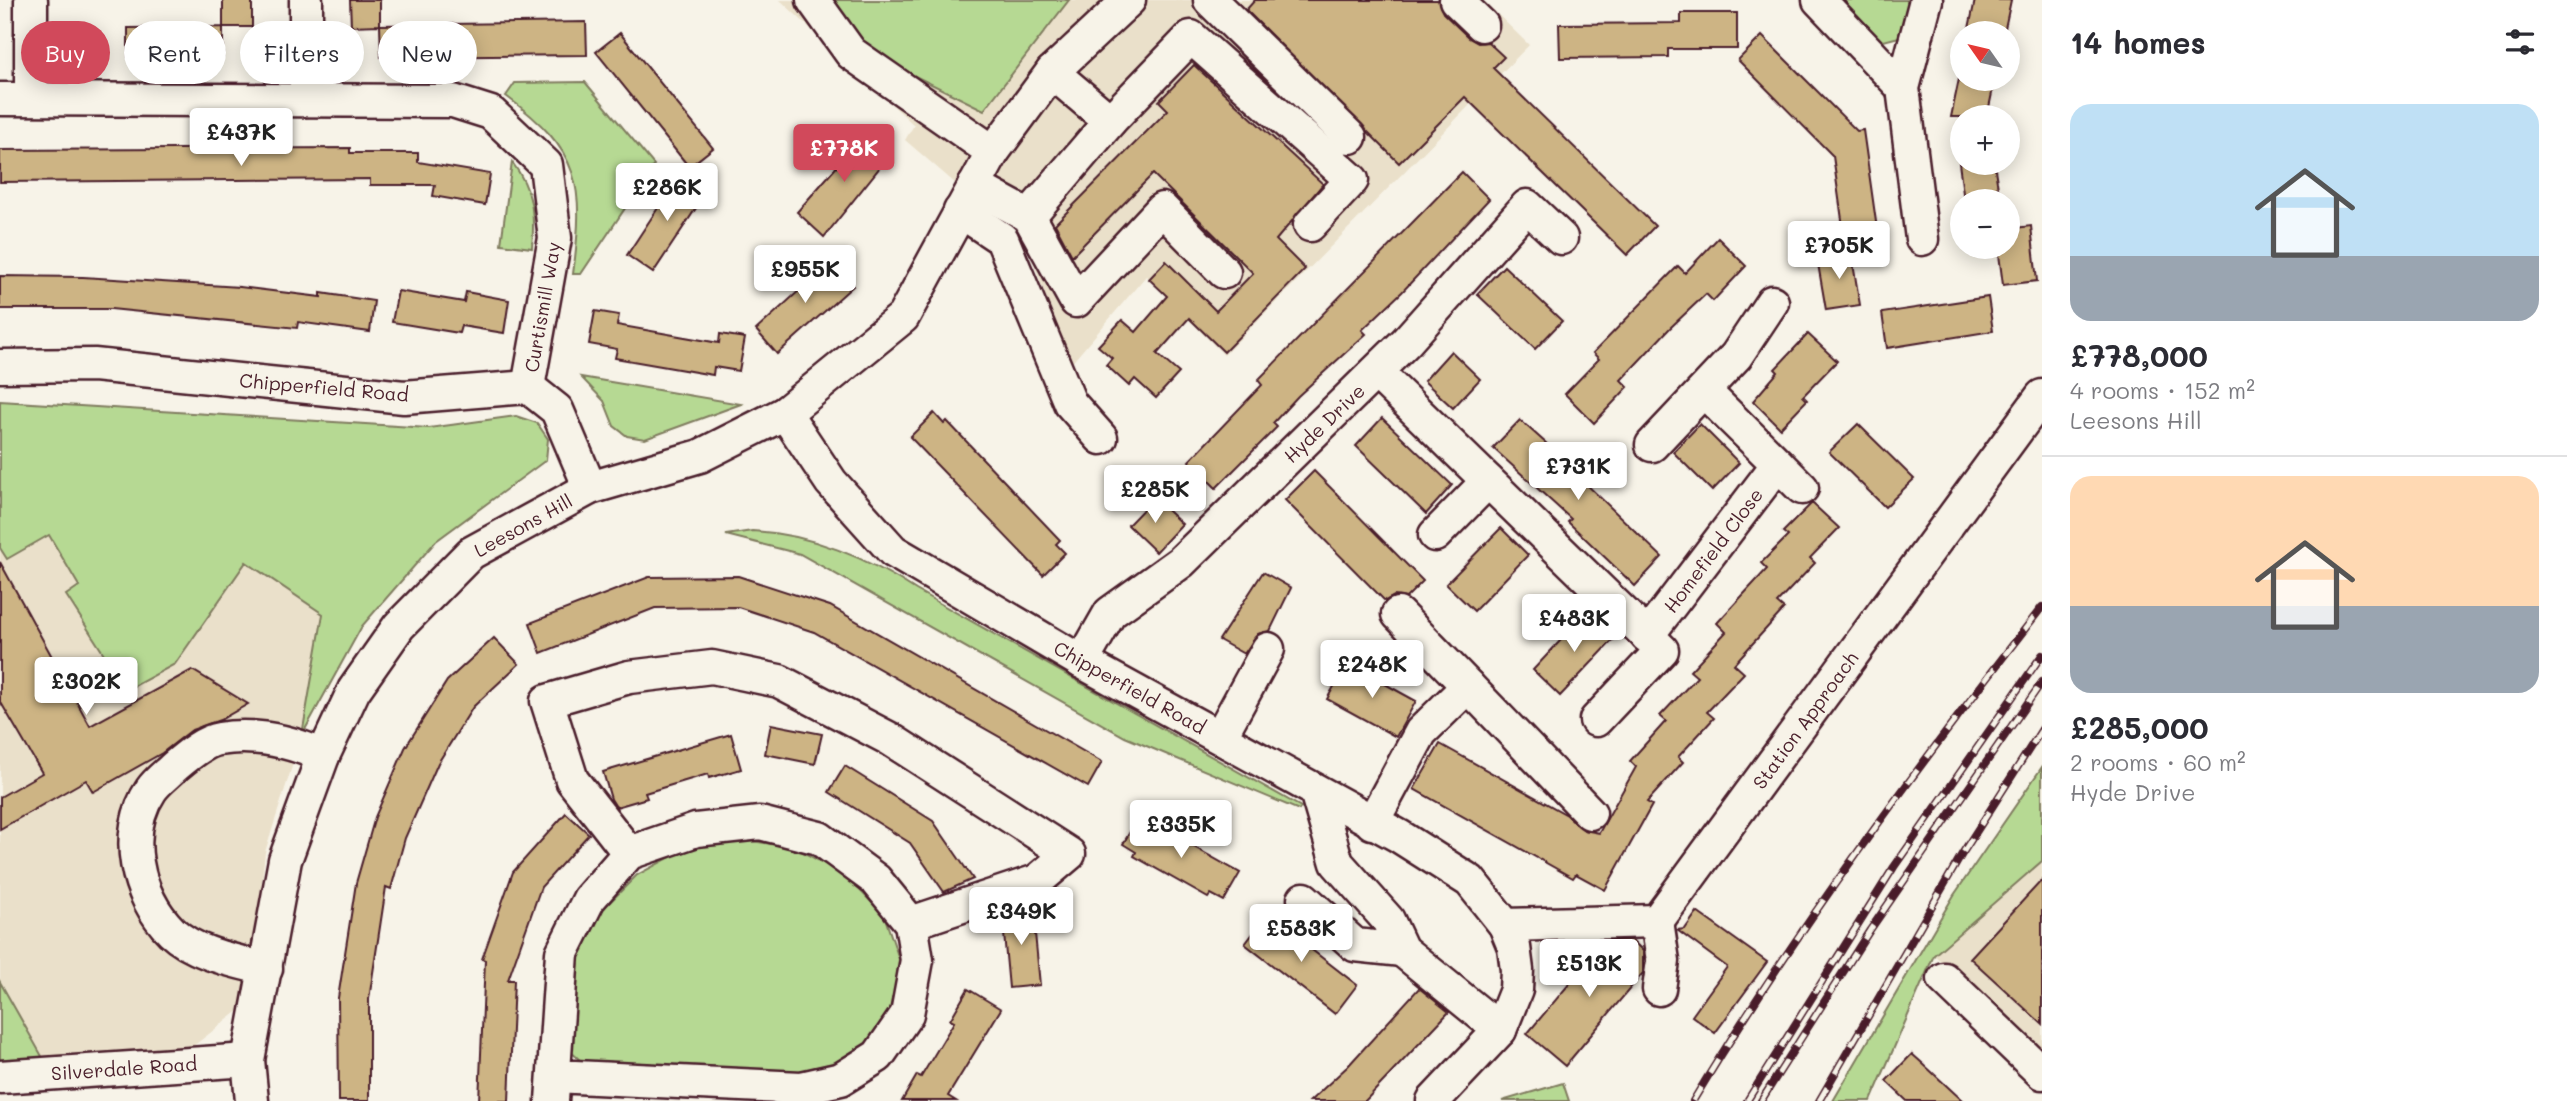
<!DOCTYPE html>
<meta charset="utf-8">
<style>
:root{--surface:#fff;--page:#f2f2f3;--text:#2b2b33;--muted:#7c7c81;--line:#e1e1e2;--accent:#d1495b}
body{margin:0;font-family:Mali,sans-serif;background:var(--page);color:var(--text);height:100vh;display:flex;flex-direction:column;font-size:26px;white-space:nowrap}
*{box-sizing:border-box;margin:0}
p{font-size:23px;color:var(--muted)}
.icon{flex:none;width:38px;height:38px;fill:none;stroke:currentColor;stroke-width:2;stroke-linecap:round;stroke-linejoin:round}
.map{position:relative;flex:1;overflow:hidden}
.details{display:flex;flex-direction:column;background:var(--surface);width:525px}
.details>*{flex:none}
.top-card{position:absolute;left:21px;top:21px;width:665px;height:63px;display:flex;gap:14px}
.needle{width:46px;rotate:304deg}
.buttons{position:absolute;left:1950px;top:21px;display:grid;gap:14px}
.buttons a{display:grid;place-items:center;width:70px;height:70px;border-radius:50%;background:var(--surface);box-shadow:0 4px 18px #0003;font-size:35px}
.price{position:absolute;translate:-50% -60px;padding:0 16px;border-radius:7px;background:#fff;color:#222;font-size:23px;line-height:46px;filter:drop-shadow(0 2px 4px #0008)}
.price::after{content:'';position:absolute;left:50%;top:42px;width:21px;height:16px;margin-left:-10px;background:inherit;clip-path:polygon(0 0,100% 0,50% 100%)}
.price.current{background:var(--accent);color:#fff}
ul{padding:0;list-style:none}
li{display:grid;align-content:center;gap:14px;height:371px;padding:0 28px}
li+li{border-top:2px solid var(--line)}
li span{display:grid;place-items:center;height:217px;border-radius:21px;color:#555}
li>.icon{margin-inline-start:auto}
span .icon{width:126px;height:126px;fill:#fffc;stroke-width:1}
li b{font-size:30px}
h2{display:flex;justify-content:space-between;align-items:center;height:84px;padding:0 28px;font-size:30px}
.chip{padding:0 24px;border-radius:32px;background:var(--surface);box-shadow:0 4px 18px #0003;font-size:24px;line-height:63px}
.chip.current{background:var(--accent);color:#fff}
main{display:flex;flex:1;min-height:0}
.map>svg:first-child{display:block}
.built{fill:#eae0ca}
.green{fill:#b6d993;stroke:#807c5f;stroke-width:2}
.building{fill:#cdb484;stroke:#4a1f2b;stroke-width:2}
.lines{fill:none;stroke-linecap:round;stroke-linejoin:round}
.minor-casing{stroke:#4a1f2b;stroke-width:37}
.minor{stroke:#f7f3e8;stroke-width:32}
.rail-casing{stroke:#4a1f2b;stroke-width:8}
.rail{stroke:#f7f3e8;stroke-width:5;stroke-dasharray:16;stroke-linecap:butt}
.labels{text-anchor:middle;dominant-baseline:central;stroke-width:5;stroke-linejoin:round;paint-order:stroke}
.street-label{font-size:19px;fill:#4a1f2b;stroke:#f7f3e8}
</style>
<main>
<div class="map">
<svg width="2042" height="1101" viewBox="0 0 2042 1101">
<rect width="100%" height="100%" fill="#f7f3e8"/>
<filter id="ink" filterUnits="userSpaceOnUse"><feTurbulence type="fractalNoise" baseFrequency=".0143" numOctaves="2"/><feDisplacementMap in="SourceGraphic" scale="14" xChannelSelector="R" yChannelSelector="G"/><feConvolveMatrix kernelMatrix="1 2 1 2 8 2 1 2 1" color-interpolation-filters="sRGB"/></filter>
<g filter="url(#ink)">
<!-- built -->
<g class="built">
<path d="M 780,0 L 1483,0 L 1529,45 L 1224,355 L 1146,276 L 1070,365 L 1028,246 L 905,140 L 914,125 Z"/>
<path d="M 0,401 L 480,506 L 436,541 L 362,626 L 302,735 L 265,852 L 249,1003 L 192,1047 L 0,1061 Z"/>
<path d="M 2042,861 L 2042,1052 L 1934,955 Z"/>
</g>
<!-- green -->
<g class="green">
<path d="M 825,0 L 1069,0 L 984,110 L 868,53 Z"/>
<path d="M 1843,0 L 1915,0 L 1907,35 L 1876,43 L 1842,6 Z"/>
<path d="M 585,82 L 654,165 L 581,274 L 573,274 C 585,185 581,151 506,96 L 515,83 Z"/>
<path d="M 512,162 C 533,190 535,214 532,248 L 501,244 Z"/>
<path d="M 581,377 L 741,404 L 645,439 L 627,436 L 614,426 L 604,401 Z"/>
<path d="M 0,401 L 429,428 L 516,416 L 537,423 L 548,439 L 546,460 L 436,541 L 362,626 L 302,735 L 323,614 L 246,562 L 175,664 L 127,690 L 66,595 L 79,586 L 49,535 L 7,559 L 0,548 Z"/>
<path d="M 752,531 C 810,534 868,558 916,590 L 1301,807 L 1299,810 L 1125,737 L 800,554 L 726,535 Z"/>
<path d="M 2042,767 L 2042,861 L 1934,955 L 1871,1101 L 1833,1101 L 1954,895 Z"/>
<path d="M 744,840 L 794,847 L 845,875 L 884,915 L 899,959 L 893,1007 L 875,1037 L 843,1061 L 800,1071 L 581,1061 L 568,1049 L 579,954 L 602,910 L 637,875 L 687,848 Z"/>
<path d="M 0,982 L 43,1058 L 0,1061 Z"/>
<path d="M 1563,1083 L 1569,1101 L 1502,1101 Z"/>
</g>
<!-- building -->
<g class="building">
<path d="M 223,0 L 252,0 L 252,27 L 223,27 L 223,57 L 128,57 L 128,28 L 223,27 Z"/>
<path d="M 350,0 L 380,0 L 380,25 L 586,22 L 587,55 L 381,57 L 380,25 L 351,26 Z"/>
<path d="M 1255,0 L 1438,0 L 1443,13 L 1469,38 L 1478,43 L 1488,42 L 1504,57 L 1493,68 L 1655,226 L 1627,255 L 1465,97 L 1399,163 L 1246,10 Z"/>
<path d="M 1975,0 L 2011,0 L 2004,33 L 1968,33 Z"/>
<path d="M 1681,13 L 1737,13 L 1737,49 L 1668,49 L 1668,57 L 1560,58 L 1559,24 L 1681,23 Z"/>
<path d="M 620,33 L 713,148 L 689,167 L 596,52 Z"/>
<path d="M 1762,36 L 1857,131 L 1863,130 L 1878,236 L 1845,241 L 1833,156 L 1738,60 Z"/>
<path d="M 1194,65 L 1323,184 L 1276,240 L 1305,269 L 1224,352 L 1189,318 L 1157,354 L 1179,373 L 1156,398 L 1135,379 L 1129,386 L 1106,365 L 1112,358 L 1098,346 L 1122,320 L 1136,332 L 1167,296 L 1149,279 L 1166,261 L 1216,311 L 1253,273 L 1153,174 L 1072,256 L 1055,224 L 1168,110 L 1159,101 Z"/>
<path d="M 1959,79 L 1995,79 L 1987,117 L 1951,117 Z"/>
<path d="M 868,131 L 892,152 L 824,237 L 797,212 Z"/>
<path d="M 350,148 L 350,153 L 418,153 L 418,162 L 490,174 L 485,205 L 433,196 L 435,185 L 370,185 L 370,179 L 0,182 L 0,150 Z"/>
<path d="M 1959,163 L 1994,163 L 2000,201 L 1964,201 Z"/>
<path d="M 1462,172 L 1489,199 L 1402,292 L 1362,330 L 1366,334 L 1298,396 L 1273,423 L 1277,427 L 1216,488 L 1189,461 L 1262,385 L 1258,380 Z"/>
<path d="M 681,173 L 708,190 L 653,273 L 627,255 Z"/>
<path d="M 2031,226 L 2037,281 L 2003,285 L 1998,247 L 2007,247 L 2007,229 Z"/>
<path d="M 1718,238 L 1746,266 L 1713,301 L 1706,294 L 1670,328 L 1621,380 L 1628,387 L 1594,423 L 1565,394 L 1599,359 L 1593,353 L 1678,266 L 1685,273 Z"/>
<path d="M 1851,252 L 1860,305 L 1826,310 L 1817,258 Z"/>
<path d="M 826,256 L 853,286 L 777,354 L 756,330 L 812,279 L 807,273 Z"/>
<path d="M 1504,266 L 1562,321 L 1535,349 L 1477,294 Z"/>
<path d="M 0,276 L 83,277 L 240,287 L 321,297 L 321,293 L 374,301 L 370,332 L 298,322 L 297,328 L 111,309 L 0,309 Z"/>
<path d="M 398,291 L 464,302 L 466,292 L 509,300 L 504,333 L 461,326 L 459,333 L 392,322 Z"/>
<path d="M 1988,297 L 1993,331 L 1887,348 L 1882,313 Z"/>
<path d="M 595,311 L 619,315 L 617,325 L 719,343 L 720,334 L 745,338 L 739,371 L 714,367 L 713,375 L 615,358 L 617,349 L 589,344 Z"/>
<path d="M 1808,334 L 1837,361 L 1803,396 L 1807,400 L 1780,428 L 1753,401 L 1778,372 L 1775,369 Z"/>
<path d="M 1451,351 L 1480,379 L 1453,408 L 1424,381 Z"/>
<path d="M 934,413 L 944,424 L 947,421 L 1060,540 L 1056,544 L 1065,553 L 1043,575 L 910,437 Z"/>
<path d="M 1382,418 L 1452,485 L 1426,514 L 1356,446 Z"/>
<path d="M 1520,420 L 1586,479 L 1583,481 L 1662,557 L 1635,586 L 1568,522 L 1571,519 L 1493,448 Z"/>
<path d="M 1700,424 L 1739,463 L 1712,491 L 1673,452 Z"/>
<path d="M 1858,424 L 1914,479 L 1885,507 L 1829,452 Z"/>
<path d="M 1314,471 L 1423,581 L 1406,598 L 1394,596 L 1385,601 L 1285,500 Z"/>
<path d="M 1154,498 L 1182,524 L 1156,552 L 1128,525 Z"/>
<path d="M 1812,503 L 1839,528 L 1810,558 L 1815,563 L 1777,603 L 1784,609 L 1734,664 L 1744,673 L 1707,712 L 1714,718 L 1678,757 L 1683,762 L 1647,802 L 1652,805 L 1605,890 L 1576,874 L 1573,878 L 1414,789 L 1440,744 L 1567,815 L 1584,830 L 1599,833 L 1636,767 L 1630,761 L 1666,721 L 1660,716 L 1697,677 L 1690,671 L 1726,632 L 1717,623 L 1767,569 L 1761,563 L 1788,536 L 1783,532 Z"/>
<path d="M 1501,528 L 1528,555 L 1474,611 L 1446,584 Z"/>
<path d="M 0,562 L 90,726 L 192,670 L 248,704 L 220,720 L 192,730 L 162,753 L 93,792 L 86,780 L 0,829 L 0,797 L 42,773 L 0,701 Z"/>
<path d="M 1263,572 L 1291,588 L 1270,631 L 1258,634 L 1244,654 L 1219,640 Z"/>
<path d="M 738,576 L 830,606 L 1102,762 L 1088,787 L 814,632 L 738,607 L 655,608 L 541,653 L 530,623 L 649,577 Z"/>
<path d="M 1587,612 L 1614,639 L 1560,696 L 1533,670 Z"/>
<path d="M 494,638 L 519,664 L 473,707 L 438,763 L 405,838 L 391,889 L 386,887 L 369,999 L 369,1101 L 339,1101 L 338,998 L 356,883 L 375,817 L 405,748 L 447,681 Z"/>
<path d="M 1347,663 L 1416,701 L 1396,737 L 1327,699 Z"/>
<path d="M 771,724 L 822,734 L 815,764 L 765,754 Z"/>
<path d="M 731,734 L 741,769 L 709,778 L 708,774 L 645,793 L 647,798 L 616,807 L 611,799 L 603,772 Z"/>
<path d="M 845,766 L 933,821 L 973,879 L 944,892 L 910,843 L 829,792 Z"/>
<path d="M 566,813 L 589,834 L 541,887 L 508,980 L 514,980 L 509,1101 L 479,1101 L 485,960 L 482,959 L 513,872 Z"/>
<path d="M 1139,816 L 1240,873 L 1224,901 L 1211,894 L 1208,898 L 1134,856 L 1136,852 L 1123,844 Z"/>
<path d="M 2042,880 L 2042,1024 L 1970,958 Z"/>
<path d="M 1032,902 L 1040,985 L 1009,988 L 1002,912 Z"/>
<path d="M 1697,912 L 1767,962 L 1715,1033 L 1692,1016 L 1727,967 L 1677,930 L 1685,929 Z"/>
<path d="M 1267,915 L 1357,985 L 1335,1014 L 1245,944 Z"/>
<path d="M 1632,940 L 1643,951 L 1643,973 L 1565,1066 L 1527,1034 L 1602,945 L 1609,941 Z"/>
<path d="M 1419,988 L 1449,1012 L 1365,1101 L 1310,1101 L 1348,1066 Z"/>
<path d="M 968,989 L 1001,1009 L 948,1096 L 956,1101 L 902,1101 L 917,1075 L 921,1077 L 954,1022 L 950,1020 Z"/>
<path d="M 1912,1054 L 1921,1062 L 1963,1101 L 1907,1101 L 1886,1081 Z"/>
</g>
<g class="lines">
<defs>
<g id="minor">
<path d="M 31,0 L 31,98"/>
<path d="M 813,0 L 851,53 L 993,152"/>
<path d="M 1210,0 L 1350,137"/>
<path d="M 1456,0 L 1482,25"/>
<path d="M 1819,0 L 1903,88"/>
<path d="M 1052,72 L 1110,121 L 1191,37 L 1352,180 L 1310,225"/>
<path d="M 0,99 L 453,101 L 491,113 L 546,165 L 555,238 L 528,387"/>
<path d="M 306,100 L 306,0"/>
<path d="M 974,186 L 1029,216 L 1076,301 L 1162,209 L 1224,272"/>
<path d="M 960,211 L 1002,239 L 1070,403 L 1101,438"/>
<path d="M 1029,216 L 1110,121"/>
<path d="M 1922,239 L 1903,88 L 1926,0"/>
<path d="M 0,366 L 94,365 L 404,397 L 528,387 L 557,410 L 590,488"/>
<path d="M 1376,372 L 1662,650 L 1596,720"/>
<path d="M 785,413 L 831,482 L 893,551 L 1082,662 L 1399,836 L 1470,881 L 1505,925 L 1514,947 L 1517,970 L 1516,990 L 1500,1030 L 1433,1101"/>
<path d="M 1652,445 L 1736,356 L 1772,302"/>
<path d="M 1778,464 L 1802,488"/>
<path d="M 1435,535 L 1488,481"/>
<path d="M 1398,614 L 1468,686"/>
<path d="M 1647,636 L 1778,464 L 1704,391"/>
<path d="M 1082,662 L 1110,613 L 1181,562 L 1406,342 L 1527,206 L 1561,238"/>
<path d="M 1220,737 L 1268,649"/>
<path d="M 1316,791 L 1337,863 L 1388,920 L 1402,950 L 1500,1030"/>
<path d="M 1372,823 L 1421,732 L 1468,686 L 1590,813"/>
<path d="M 629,853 L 572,780 L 547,701 L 629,677 L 712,667 L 779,681 L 890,739 L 1069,854 L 1037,881 L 911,923"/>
<path d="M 1304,899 L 1355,945 L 1402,950"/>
<path d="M 1657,921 L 1663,961 L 1659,989"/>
<path d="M 1505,925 L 1657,921 L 2042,396"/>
<path d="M 266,969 C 236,961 195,954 172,932 C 136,896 122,833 151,790 C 157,781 167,774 174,767 C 186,757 204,741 219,739 C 256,733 290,741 323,756"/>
<path d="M 1944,979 L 2042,1073"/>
<path d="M 0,1077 L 248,1060"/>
<path d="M 252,1101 L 248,1060 L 285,860 L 323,756 L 354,690 L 399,626 L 471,553 L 590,488 L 700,456 L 785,413 L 903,317 L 993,152 L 1052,72 L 1129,0"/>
<path d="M 552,1101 L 562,953 L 589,899 L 629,853 L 696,830 L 760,823 L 819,838 L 876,880 L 911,923 L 917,960 L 907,1014 L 878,1056 L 841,1079 L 801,1088 L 554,1076"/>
</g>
</defs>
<!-- minor casing -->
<use href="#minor" class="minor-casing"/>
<!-- minor -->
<use href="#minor" class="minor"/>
<defs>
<g id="rail">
<path d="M 1693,1101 C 1796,929 1919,765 2042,607"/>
<path d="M 1747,1101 L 1894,867 L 2042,655"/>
<path d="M 1761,1101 L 1870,930 L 2042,682"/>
<path d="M 1819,1101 L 1962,854 L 2042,729"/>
</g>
</defs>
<!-- rail casing -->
<use href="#rail" class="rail-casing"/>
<!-- rail -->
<use href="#rail" class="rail"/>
</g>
</g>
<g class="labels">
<!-- street labels -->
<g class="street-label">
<text transform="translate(542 307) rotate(-80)">Curtismill Way</text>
<text transform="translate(324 387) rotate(5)">Chipperfield Road</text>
<text transform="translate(1324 423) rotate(-44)">Hyde Drive</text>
<text transform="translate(523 525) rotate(-29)">Leesons Hill</text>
<text transform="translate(1713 550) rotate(-53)">Homefield Close</text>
<text transform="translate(1130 687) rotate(29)">Chipperfield Road</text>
<text transform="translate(1805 720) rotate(-54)">Station Approach</text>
<text transform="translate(124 1068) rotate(-4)">Silverdale Road</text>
</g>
</g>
</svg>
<div class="buttons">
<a><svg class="needle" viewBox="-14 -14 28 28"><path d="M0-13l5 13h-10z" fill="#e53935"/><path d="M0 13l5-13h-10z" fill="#7c7c81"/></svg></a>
<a>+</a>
<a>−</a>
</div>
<b class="price" style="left:241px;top:168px">£437K</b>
<b class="price current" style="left:844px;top:184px">£778K</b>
<b class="price" style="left:667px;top:223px">£286K</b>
<b class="price" style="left:1839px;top:281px">£705K</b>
<b class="price" style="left:805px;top:305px">£955K</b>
<b class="price" style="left:1578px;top:502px">£731K</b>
<b class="price" style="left:1155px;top:525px">£285K</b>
<b class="price" style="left:1574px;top:654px">£483K</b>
<b class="price" style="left:1372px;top:700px">£248K</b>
<b class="price" style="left:86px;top:717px">£302K</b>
<b class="price" style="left:1181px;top:860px">£335K</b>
<b class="price" style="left:1021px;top:947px">£349K</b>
<b class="price" style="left:1301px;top:964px">£583K</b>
<b class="price" style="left:1589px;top:999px">£513K</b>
<div class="top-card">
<a class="chip current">Buy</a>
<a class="chip">Rent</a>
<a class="chip">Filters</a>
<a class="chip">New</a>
</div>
</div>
<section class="details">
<h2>14 homes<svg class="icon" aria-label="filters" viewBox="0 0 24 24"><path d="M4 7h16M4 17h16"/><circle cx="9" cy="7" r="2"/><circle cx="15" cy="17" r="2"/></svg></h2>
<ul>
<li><span style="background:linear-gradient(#bfe0f5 70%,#9aa5b1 0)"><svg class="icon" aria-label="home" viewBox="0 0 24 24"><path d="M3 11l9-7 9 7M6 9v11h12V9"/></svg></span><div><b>£778,000</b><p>4 rooms · 152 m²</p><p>Leesons Hill</p></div></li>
<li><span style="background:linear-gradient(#ffd9b3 60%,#9aa5b1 0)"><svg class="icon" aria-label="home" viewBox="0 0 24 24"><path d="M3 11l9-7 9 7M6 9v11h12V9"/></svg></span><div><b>£285,000</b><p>2 rooms · 60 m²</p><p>Hyde Drive</p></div></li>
</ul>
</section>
</main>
